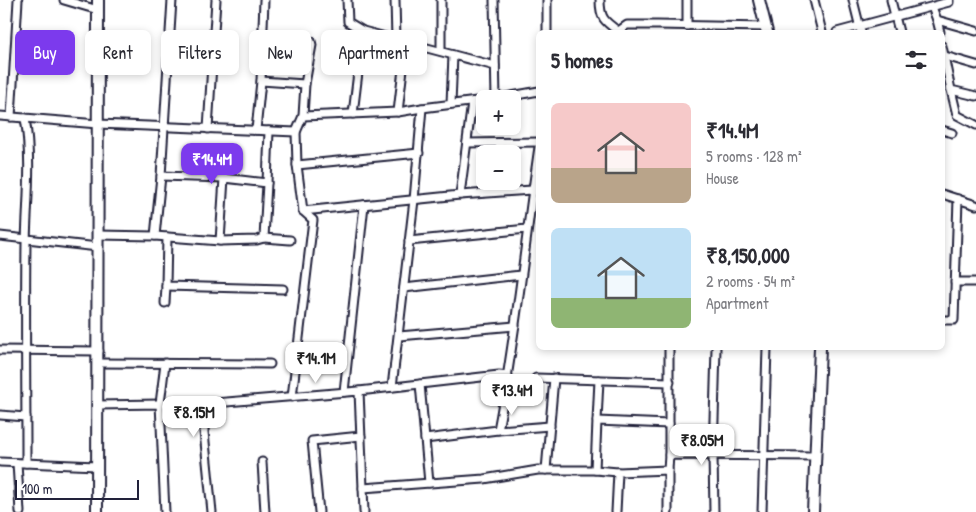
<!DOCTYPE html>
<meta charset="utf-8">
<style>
:root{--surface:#fff;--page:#f2f2f3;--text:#2b2b33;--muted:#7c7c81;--accent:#7c3aed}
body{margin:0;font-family:"Patrick Hand",sans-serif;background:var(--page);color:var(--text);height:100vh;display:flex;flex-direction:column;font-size:19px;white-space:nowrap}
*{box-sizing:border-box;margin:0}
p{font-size:16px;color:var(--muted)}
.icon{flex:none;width:28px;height:28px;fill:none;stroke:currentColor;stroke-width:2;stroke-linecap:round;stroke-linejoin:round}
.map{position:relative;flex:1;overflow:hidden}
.sheet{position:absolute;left:536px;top:30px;width:409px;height:320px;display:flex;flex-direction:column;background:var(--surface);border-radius:8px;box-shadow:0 2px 8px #0003}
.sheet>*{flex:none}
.hud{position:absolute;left:15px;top:30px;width:446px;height:45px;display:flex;gap:10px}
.fabs{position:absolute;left:476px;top:90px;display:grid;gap:10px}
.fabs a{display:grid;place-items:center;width:45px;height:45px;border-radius:8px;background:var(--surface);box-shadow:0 2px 8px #0003;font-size:25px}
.scale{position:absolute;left:15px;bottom:12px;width:124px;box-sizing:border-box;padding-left:5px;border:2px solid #22223b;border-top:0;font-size:14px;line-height:18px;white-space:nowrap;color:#22223b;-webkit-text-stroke:4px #fff;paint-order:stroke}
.price{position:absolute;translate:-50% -42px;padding:0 11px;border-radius:10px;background:#fff;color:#222;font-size:16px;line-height:32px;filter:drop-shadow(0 1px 2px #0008)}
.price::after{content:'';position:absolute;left:50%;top:30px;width:15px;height:11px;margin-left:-8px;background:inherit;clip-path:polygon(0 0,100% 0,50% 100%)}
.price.on{background:var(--accent);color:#fff}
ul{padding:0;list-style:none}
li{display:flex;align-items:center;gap:15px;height:125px;padding:0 15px}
li span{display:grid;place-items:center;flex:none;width:140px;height:100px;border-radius:8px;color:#555}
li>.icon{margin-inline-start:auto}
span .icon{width:60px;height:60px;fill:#fffc;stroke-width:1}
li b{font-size:21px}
h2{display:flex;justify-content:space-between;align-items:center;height:60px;padding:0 15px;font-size:21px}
.chip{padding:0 18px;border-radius:8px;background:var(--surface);box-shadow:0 2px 8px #0003;font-size:18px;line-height:45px}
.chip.on{background:var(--accent);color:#fff}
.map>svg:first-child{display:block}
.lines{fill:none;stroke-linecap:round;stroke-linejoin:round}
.street-casing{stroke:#22223b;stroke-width:11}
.secondary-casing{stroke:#22223b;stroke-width:14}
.street{stroke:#fff;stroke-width:7}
.secondary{stroke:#fff;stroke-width:10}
</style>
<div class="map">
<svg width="976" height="512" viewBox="0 0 976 512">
<rect width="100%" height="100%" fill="#fff"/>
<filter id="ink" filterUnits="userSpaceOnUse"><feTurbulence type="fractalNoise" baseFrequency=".02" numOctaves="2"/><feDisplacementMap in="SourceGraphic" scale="10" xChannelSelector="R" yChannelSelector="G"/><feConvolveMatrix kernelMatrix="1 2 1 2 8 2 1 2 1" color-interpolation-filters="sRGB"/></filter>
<g filter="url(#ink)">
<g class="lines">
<defs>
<g id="street">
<path d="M 64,0 L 98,10"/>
<path d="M 347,0 L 348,22 L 363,31 L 495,66"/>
<path d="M 395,0 L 396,39"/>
<path d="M 494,0 L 496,99"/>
<path d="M 600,0 C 600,18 604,21 618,31"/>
<path d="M 687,0 L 687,26"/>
<path d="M 814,0 L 822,32"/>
<path d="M 853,0 L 861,32"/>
<path d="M 891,0 L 899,32"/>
<path d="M 932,7 L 937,20 L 976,31"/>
<path d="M 937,20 L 940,32"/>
<path d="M 547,32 L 547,0"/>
<path d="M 617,32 L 627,25 L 658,25 L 766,27"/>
<path d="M 837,32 L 949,2 L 949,0"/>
<path d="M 262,34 L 311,41 L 312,45 L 305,84 L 303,116"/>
<path d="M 942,46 L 951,90 L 976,96"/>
<path d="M 441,51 L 441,0"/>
<path d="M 945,56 L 976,65"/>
<path d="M 261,81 L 305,84"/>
<path d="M 951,90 L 957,115 L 976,125"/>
<path d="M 494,99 L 539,91"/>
<path d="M 451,104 L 453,55"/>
<path d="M 398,112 L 406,43"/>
<path d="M 353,114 L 363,31"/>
<path d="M 0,116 L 98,124 L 296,132"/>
<path d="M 11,117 L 18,0"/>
<path d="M 25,118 C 32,160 27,201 26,243 C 25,316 26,390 26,463"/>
<path d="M 208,129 L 216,0"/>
<path d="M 256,130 L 261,81 L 264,0"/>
<path d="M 942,130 L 952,133"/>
<path d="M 467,143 L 539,142"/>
<path d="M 539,147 C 525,241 516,336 498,430 L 550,426"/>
<path d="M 297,165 L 419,153"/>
<path d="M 161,176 L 224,178"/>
<path d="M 942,194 L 976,205"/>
<path d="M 460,195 L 472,102"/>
<path d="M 303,211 L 460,195 L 532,190"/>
<path d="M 98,235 L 155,236 L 161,176 L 172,0"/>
<path d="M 0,236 L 98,247"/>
<path d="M 155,236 L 220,241 L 224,178 L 267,183 L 269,131"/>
<path d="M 167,237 L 166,286 L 283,289"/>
<path d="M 264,238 L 290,240"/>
<path d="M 220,241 L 257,240 L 264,238 L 267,183"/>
<path d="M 409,241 L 527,229"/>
<path d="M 955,282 L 976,282"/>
<path d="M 404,288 L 521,275"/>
<path d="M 165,303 L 166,286"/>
<path d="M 942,320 L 954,320 L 958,199"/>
<path d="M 399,336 L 515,326"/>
<path d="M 0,350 L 99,351"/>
<path d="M 98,363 L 270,364"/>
<path d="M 165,363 L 160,404 L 215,403 L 359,391 L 363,488"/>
<path d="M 536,378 L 670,382"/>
<path d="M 420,384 L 499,375 L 508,376"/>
<path d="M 392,387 L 414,200 L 422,108"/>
<path d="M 359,391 L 420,384 L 429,483"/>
<path d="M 344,392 L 364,205"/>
<path d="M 292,397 L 313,220 L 303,211 L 297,165 L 296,132 L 303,116 L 398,112 L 422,108 L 485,100"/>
<path d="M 205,403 L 204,432 L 212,512"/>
<path d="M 97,405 L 160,404 L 165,512"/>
<path d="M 0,415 L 26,417"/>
<path d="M 597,421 L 599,380"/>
<path d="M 425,439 L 498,430"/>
<path d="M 669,455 L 669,348"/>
<path d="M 0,462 L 97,466"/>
<path d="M 262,462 L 265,512"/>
<path d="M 17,463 L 20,512"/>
<path d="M 546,470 L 554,378"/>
<path d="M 595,470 L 597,421 L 669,424"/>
<path d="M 668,470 L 668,512"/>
<path d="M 319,512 L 312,441 L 361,436"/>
<path d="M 364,512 L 363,488 L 484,479 L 538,470 L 595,470 L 618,472"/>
<path d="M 616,512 L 618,472 L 668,470 L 669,455 L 815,456"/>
<path d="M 714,512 L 713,455 L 716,348"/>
<path d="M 762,512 L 767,348"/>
</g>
<g id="secondary">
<path d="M 759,0 L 767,32"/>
<path d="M 97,512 L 98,0"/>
<path d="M 813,512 L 820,348"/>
</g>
</defs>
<!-- street casing -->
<use href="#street" class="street-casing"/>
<!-- secondary casing -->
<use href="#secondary" class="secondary-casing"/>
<!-- street -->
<use href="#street" class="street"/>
<!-- secondary -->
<use href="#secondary" class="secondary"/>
</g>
</g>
</svg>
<div class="fabs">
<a>+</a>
<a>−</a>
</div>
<div class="scale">100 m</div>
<b class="price on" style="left:212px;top:185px">₹14.4M</b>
<b class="price" style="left:316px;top:384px">₹14.1M</b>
<b class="price" style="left:512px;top:416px">₹13.4M</b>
<b class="price" style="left:194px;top:438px">₹8.15M</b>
<b class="price" style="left:702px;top:466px">₹8.05M</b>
<div class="hud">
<a class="chip on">Buy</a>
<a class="chip">Rent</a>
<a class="chip">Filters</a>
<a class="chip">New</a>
<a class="chip">Apartment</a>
</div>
<section class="sheet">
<h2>5 homes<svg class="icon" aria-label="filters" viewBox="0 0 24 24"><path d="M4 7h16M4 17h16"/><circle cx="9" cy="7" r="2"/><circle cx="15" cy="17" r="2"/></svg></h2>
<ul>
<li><span style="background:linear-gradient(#f6c9c9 65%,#b9a48a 0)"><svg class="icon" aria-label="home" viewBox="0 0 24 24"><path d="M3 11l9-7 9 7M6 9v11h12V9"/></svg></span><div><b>₹14.4M</b><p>5 rooms · 128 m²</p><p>House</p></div></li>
<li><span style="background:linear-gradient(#bfe0f5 70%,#8fb573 0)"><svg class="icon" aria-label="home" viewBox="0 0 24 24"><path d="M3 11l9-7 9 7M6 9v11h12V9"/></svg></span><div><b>₹8,150,000</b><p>2 rooms · 54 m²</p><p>Apartment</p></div></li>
</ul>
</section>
</div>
